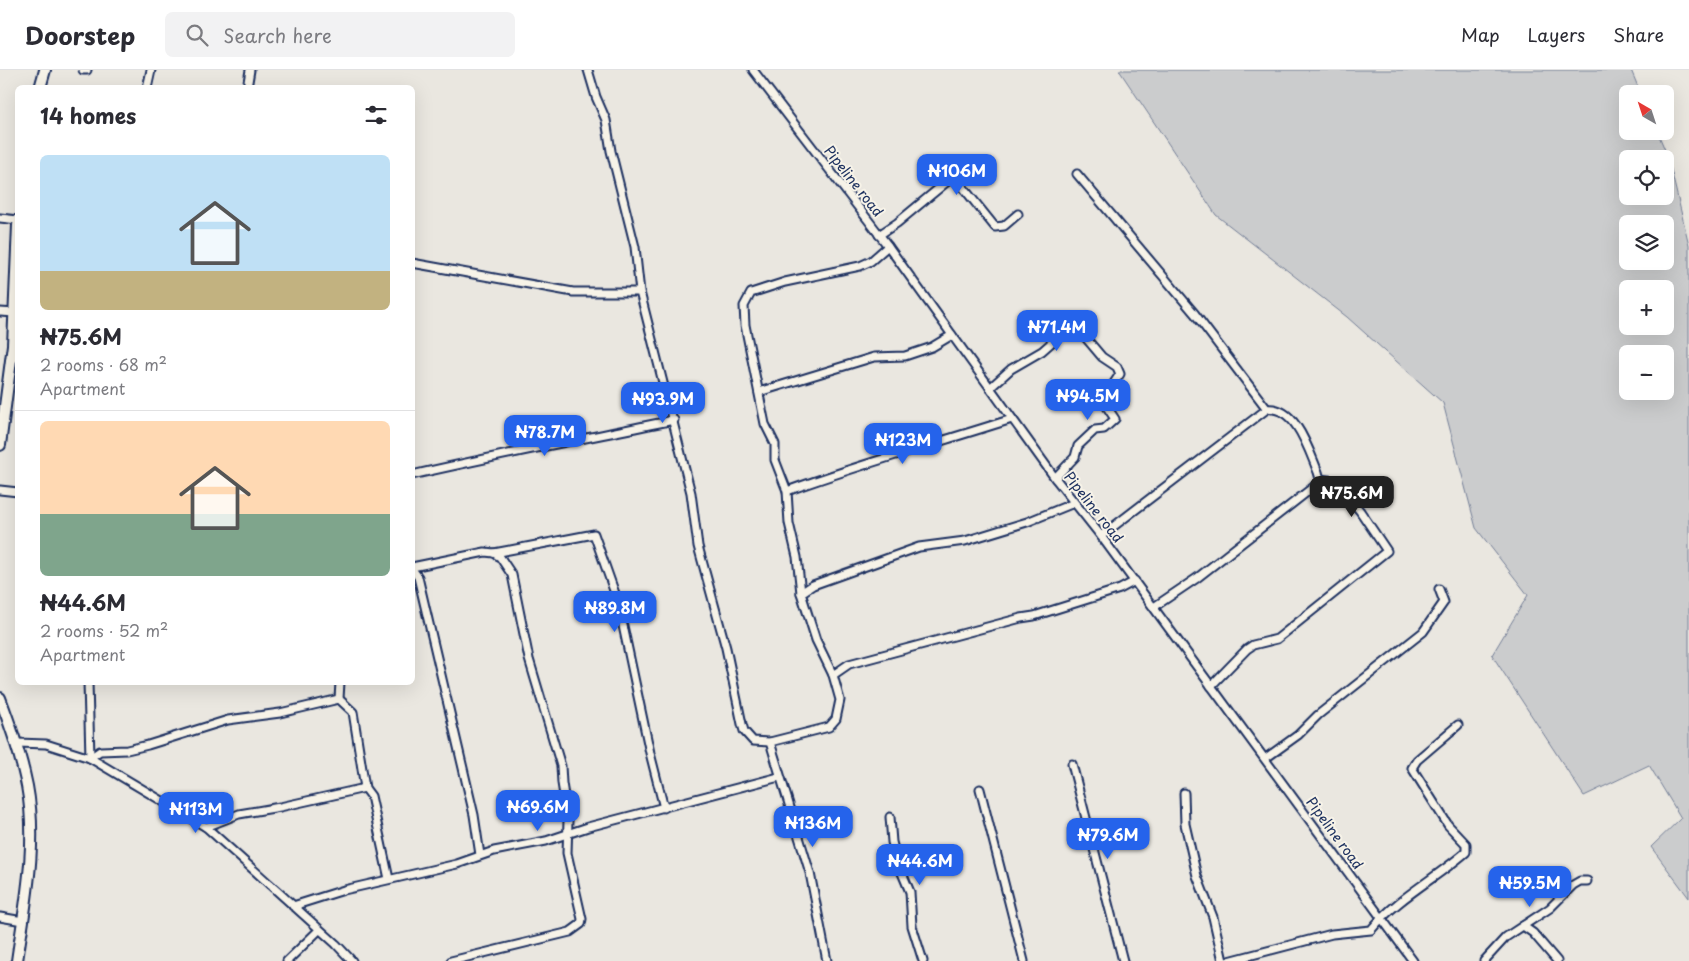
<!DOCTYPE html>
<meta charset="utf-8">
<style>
:root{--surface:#fff;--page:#f2f2f3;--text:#2b2b33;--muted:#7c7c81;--line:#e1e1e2;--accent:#2563eb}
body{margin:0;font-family:"Playpen Sans",sans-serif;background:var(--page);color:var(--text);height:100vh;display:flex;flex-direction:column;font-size:19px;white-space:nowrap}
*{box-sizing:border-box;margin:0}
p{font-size:16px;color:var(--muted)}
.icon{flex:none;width:28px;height:28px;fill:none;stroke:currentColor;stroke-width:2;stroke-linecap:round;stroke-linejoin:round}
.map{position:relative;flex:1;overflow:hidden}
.details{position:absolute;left:15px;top:15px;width:400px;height:600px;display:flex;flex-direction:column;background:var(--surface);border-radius:8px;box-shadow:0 5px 20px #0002}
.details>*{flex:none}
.needle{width:32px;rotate:321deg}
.fabs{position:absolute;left:1619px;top:15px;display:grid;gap:10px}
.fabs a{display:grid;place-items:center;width:55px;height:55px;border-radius:8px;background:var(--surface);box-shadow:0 5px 20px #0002;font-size:25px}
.price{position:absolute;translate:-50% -42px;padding:0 11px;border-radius:10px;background:var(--accent);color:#fff;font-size:16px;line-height:32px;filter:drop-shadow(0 1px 2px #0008)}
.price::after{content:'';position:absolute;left:50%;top:30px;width:15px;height:11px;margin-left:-8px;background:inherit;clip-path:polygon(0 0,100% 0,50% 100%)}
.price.active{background:#222;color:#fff}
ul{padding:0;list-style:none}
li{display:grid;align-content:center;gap:10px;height:265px;padding:0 25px}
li+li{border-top:1px solid var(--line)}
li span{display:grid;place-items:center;height:155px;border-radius:8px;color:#555}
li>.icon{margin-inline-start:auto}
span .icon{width:90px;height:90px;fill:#fffc;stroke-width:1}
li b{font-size:21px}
h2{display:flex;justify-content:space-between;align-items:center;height:60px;padding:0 25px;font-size:21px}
header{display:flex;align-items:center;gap:30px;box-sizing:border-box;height:70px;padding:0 25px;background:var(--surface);border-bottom:1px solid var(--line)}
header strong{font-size:24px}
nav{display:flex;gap:28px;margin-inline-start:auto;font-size:18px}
.search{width:350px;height:45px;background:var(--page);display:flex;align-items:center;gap:12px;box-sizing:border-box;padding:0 18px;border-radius:8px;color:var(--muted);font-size:19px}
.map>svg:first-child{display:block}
.green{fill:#cbcccd;stroke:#737e96;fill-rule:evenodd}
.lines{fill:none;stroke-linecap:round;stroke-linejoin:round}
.street-casing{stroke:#1b2f5e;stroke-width:11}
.secondary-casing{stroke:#1b2f5e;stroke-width:14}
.street{stroke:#f7f3e8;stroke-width:7}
.secondary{stroke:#f7f3e8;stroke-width:10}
.labels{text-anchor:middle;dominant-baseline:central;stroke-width:4;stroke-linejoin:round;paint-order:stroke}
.street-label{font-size:14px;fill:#1b2f5e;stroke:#f7f3e8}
</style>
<header>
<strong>Doorstep</strong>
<div class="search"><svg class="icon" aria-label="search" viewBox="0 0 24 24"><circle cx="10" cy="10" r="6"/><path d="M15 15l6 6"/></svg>Search here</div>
<nav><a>Map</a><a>Layers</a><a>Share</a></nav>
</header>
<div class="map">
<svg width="1689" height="891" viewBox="0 0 1689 891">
<rect width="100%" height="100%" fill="#eae7e0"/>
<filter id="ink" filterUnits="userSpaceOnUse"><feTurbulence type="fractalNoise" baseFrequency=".02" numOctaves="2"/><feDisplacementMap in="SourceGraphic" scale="10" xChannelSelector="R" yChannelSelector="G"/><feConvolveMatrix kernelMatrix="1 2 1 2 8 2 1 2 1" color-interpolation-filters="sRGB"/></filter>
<g filter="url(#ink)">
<!-- green -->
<path class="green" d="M 1119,0 L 1631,0 L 1641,24 L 1628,24 L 1628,61 L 1657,61 L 1668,87 L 1689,175 L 1689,828 L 1651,777 L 1681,748 L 1649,695 L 1584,726 L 1492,585 L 1528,525 L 1476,458 L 1443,333 L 1347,247 L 1216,145 ZM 1628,89 L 1665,89 L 1665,126 L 1628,126 ZM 1628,154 L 1665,154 L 1665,191 L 1628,191 ZM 1628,219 L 1665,219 L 1665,256 L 1628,256 ZM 1628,284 L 1665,284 L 1665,321 L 1628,321 Z"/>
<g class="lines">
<defs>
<g id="street">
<path d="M 83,0 L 87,0"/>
<path d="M 588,0 L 596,27 L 606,50 L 611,81 L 635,177 L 640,222 L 691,423 L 698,476 L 726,578 L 742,654 L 744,661 L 753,671 L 770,672 L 829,657 L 836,649 L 840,630 L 833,605 L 816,570 L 801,523 L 797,487 L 789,453 L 787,421 L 775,390 L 775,374 L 765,354 L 745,255 L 744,236 L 751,223 L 785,212 L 860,196 L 871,191 L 888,176"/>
<path d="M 753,0 L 888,176 L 1055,408 L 1101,466 L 1413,891"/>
<path d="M 147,18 L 151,0"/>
<path d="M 247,18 L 250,0"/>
<path d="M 1077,104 L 1195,244 L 1267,339"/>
<path d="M 0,148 L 18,150"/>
<path d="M 879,165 L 897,153 L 949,110 L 958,111 L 995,157 L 1004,156 L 1018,144"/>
<path d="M 412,193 L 573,222 L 640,222"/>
<path d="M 0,242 L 16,243"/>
<path d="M 990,318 L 1011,299 L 1042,281 L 1068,258 L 1073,257 L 1080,261 L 1102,287 L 1117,297 L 1120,304 L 1104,328 L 1105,334 L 1115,349 L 1104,359 L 1095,360 L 1078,376 L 1075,387 L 1055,408"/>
<path d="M 759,322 L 874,287 L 905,286 L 932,277 L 952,265"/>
<path d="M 412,405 C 499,385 587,368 674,350"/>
<path d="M 0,420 L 18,422"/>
<path d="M 787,421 C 861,394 937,373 1012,349"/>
<path d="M 1101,466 L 1267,339 C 1296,336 1309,381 1318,402 L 1320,409 L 1316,415 L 1197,508 L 1154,537"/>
<path d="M 494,483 L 594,464 L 618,532 L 650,683 L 664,738"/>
<path d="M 412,497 L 485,482 L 494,483 L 500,487 L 512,505 L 529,589 L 561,696 L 562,713 L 568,751 L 567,783 L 582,849 L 581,854 L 570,862 L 451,891"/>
<path d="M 412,499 L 418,507 L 474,745 L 480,785"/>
<path d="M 801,523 L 813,515 L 919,477 L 965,471 L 1027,452 L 1074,433"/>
<path d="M 833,605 L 849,594 L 1021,548 L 1034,546 L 1120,519 L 1135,511"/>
<path d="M 88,612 L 90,688"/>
<path d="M 1211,616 L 1247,579 L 1253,575 L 1277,569 L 1387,481 L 1360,441 L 1335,411 L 1320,409"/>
<path d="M 339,629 L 340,612"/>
<path d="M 770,672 L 810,803 L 827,891"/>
<path d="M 17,673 L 46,674 L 90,688 L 206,757 L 336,874 L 352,891"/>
<path d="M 90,688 L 100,681 L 127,680 L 148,675 L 228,650 L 280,643 L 339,629 L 353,642 L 365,718 L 371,726 L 389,809"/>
<path d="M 1266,688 L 1298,665 L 1318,645 L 1423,562 L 1444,532 L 1439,519"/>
<path d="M 1072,694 L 1123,891"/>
<path d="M 980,719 L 1024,891"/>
<path d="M 1184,723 L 1185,754 L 1197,806 L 1213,847 L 1223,891"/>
<path d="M 890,747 L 892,772 L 897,791 L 910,822 L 912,856 L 923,891"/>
<path d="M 206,757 L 239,744 L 280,737 L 365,718"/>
<path d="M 293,836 L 344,820 L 457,794 L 494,781 L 546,771 L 588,757 L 779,707"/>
<path d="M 0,847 L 23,851"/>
<path d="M 1523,856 L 1533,863 L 1557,891"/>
<path d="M 287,891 L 319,860"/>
<path d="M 1229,891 L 1332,864 L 1371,860 C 1397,828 1435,809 1466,782 L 1466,774 L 1448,755 L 1412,698 L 1417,690 L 1458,655"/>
<path d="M 1484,891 L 1506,867 L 1550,838 L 1573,815 L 1580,811 L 1587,811"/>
</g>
<g id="secondary">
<path d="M 40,18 L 45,0"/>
<path d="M 0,375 L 13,275 L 18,155"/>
<path d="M 0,628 C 11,657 21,685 27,716 C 38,774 25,834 17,891"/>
</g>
</defs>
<!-- street casing -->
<use href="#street" class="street-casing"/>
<!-- secondary casing -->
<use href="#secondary" class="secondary-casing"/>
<!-- street -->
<use href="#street" class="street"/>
<!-- secondary -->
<use href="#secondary" class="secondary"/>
</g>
</g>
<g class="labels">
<!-- street labels -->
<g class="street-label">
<text transform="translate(854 111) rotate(52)">Pipeline road</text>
<text transform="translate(1094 437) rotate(52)">Pipeline road</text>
<text transform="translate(1335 763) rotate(54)">Pipeline road</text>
</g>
</g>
</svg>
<div class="fabs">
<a><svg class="needle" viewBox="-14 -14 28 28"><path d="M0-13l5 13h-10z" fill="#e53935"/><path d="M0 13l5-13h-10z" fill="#7c7c81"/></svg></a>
<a><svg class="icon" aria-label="locate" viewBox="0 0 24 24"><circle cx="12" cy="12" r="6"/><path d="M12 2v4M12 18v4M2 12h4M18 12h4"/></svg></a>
<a><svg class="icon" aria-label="layers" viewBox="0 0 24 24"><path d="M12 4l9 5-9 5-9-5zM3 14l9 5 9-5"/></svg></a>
<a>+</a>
<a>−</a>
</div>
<b class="price" style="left:957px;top:126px">₦106M</b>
<b class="price" style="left:1057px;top:282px">₦71.4M</b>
<b class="price" style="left:1088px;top:351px">₦94.5M</b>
<b class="price" style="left:663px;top:354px">₦93.9M</b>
<b class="price" style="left:545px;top:387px">₦78.7M</b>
<b class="price" style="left:903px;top:395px">₦123M</b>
<b class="price active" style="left:1352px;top:448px">₦75.6M</b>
<b class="price" style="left:615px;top:563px">₦89.8M</b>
<b class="price" style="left:538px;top:762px">₦69.6M</b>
<b class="price" style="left:196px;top:764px">₦113M</b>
<b class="price" style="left:813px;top:778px">₦136M</b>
<b class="price" style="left:1108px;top:790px">₦79.6M</b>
<b class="price" style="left:920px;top:816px">₦44.6M</b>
<b class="price" style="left:1530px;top:838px">₦59.5M</b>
<section class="details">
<h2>14 homes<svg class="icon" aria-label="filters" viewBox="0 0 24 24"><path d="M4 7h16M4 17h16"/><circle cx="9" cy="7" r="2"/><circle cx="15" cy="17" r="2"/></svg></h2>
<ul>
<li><span style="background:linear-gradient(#bfe0f5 75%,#c2b280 0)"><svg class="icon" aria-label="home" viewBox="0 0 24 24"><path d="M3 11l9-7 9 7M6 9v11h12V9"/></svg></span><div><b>₦75.6M</b><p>2 rooms · 68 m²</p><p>Apartment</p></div></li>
<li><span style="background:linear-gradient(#ffd9b3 60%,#7fa58c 0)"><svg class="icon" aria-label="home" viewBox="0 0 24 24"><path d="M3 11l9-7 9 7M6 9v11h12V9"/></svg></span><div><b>₦44.6M</b><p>2 rooms · 52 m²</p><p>Apartment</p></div></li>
</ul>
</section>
</div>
